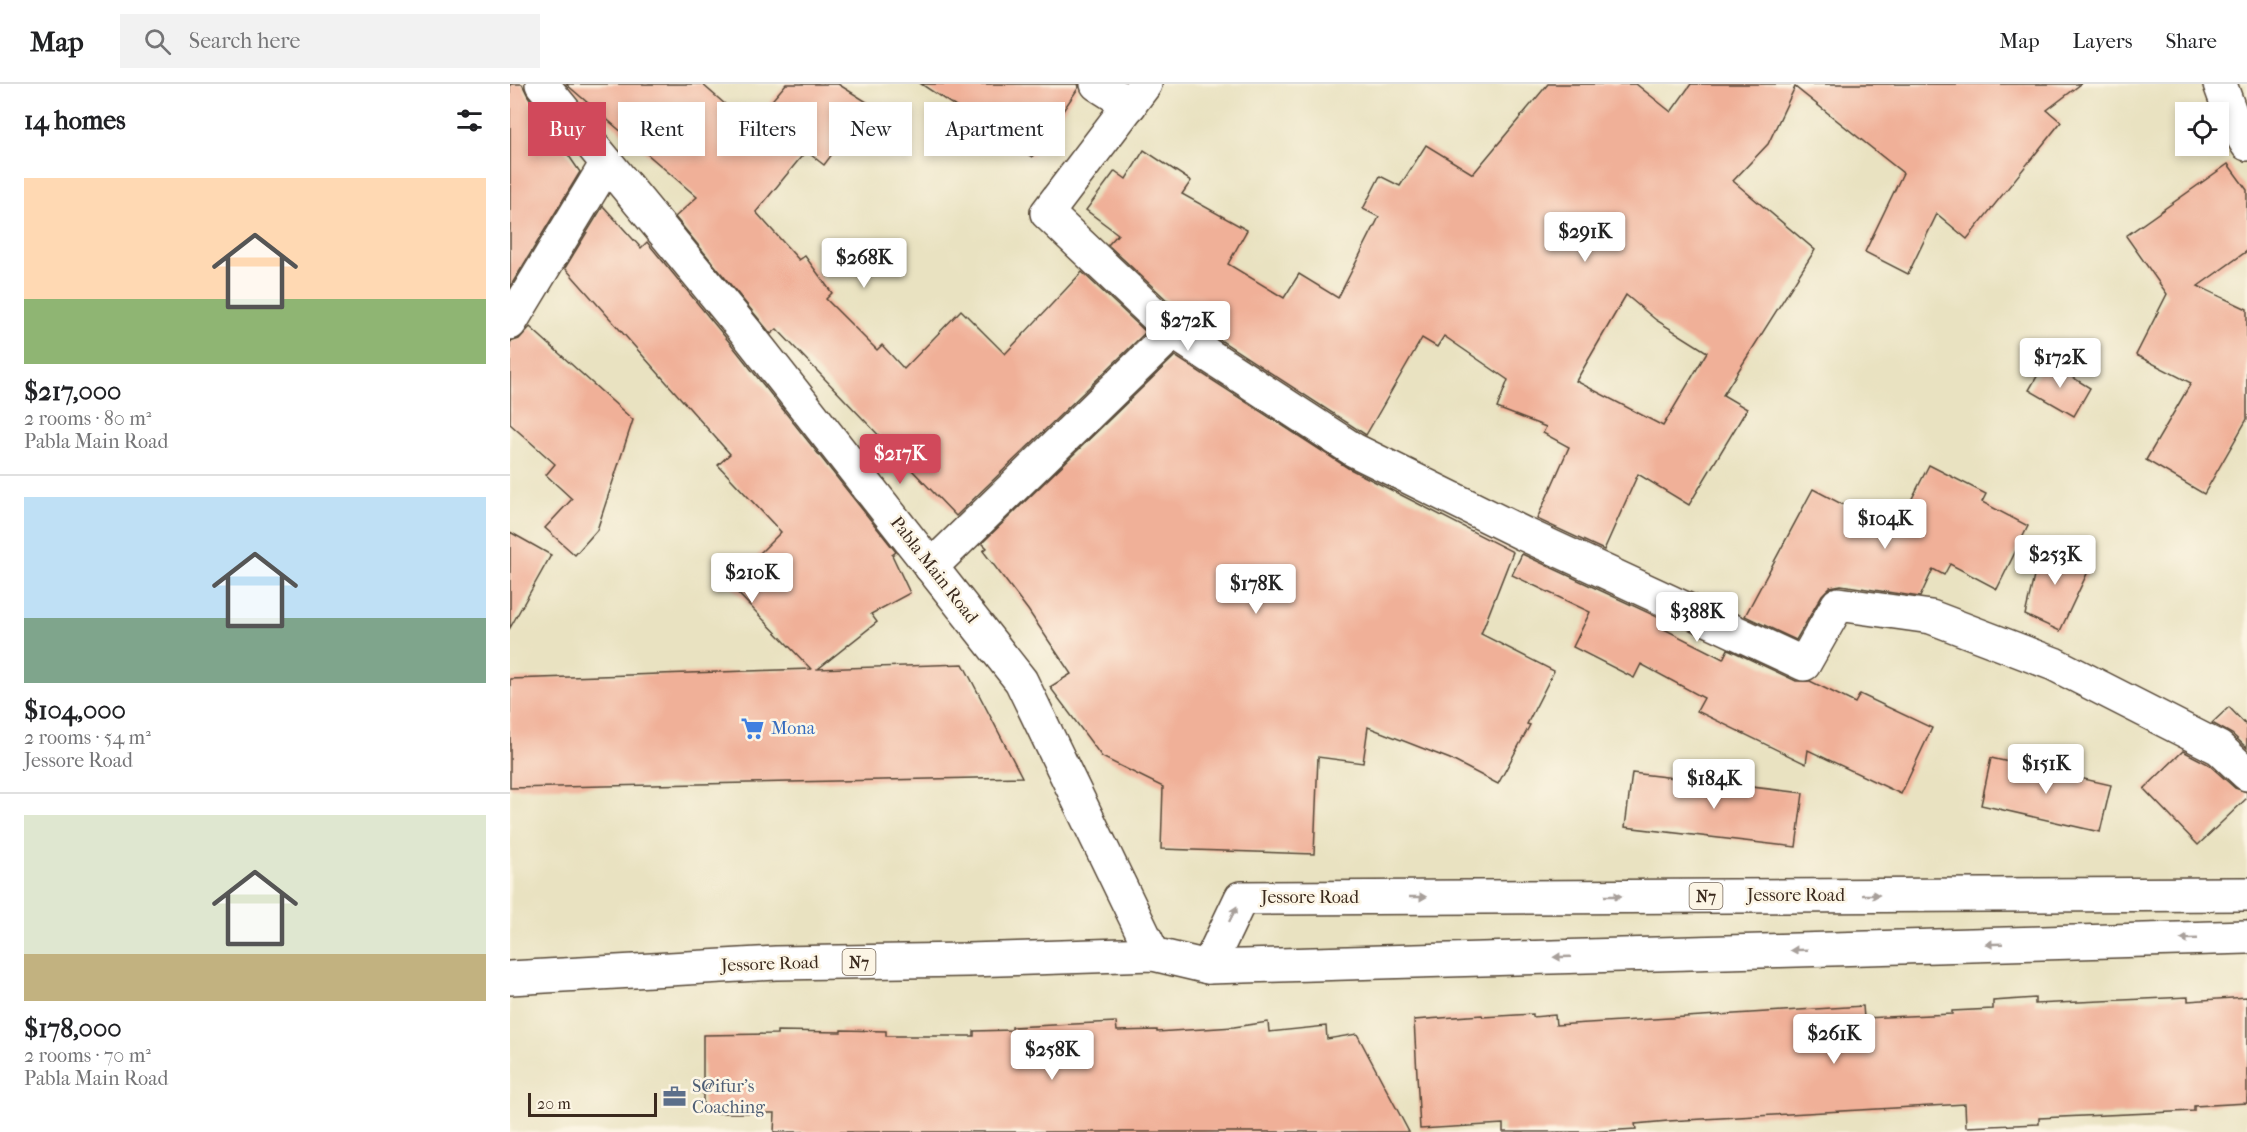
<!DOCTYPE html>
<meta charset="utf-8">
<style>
:root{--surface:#fff;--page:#f2f2f2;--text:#202124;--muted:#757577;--line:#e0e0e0;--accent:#d1495b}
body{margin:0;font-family:"IM FELL French Canon",serif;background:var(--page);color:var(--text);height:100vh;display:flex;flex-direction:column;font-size:22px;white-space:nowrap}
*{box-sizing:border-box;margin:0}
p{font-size:20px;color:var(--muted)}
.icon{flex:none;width:33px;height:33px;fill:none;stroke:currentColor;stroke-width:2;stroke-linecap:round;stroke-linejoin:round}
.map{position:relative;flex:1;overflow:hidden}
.sheet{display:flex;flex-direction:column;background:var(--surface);width:510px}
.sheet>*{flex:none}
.banner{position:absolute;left:18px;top:18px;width:570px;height:54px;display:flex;gap:12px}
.tools{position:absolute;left:1665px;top:18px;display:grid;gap:12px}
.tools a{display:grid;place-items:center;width:54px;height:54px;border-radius:0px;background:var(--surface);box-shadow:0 3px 9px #0003;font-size:30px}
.scale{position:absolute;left:18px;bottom:15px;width:129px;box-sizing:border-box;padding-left:6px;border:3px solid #3b2a1e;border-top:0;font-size:16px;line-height:21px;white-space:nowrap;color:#3b2a1e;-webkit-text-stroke:4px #fcf5e5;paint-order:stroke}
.price{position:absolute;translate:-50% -51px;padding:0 14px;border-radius:6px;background:#fff;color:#222;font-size:20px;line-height:39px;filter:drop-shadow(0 2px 3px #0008)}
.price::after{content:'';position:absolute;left:50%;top:36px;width:18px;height:14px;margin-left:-9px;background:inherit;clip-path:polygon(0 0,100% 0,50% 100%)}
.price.current{background:var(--accent);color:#fff}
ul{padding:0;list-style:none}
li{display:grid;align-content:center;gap:12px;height:318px;padding:0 24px}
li+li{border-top:2px solid var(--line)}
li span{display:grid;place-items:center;height:186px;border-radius:0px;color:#555}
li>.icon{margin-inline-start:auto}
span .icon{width:108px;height:108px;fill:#fffc;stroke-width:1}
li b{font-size:26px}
h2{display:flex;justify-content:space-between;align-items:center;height:72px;padding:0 24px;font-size:26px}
.chip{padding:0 21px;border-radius:0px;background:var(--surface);box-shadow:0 3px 9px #0003;font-size:21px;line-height:54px}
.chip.current{background:var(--accent);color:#fff}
header{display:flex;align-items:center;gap:36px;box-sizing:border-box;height:84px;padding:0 30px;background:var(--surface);border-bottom:2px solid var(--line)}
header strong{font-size:28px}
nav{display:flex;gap:33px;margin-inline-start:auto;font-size:21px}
.search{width:420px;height:54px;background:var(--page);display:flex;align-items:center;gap:15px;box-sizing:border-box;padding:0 21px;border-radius:0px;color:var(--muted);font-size:22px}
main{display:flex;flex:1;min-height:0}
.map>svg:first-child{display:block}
.building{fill:#f0b098;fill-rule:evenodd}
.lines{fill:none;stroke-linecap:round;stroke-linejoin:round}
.minor-casing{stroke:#554636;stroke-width:36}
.trunk-casing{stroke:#554636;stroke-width:36}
.minor{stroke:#fff;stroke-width:33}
.trunk{stroke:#fff;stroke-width:33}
.oneway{fill:#a79f9a}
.labels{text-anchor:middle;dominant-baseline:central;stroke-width:5;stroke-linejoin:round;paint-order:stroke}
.shield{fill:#fcf5e5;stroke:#75675a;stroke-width:1.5}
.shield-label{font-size:16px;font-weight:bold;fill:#3b2a1e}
.street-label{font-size:18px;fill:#3b2a1e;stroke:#fcf5e5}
.shop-label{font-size:18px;fill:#366cbe;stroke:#fcf5e5;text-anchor:start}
.service-label{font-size:18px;fill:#4e5e75;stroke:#fcf5e5;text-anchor:start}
</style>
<header>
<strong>Map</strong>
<div class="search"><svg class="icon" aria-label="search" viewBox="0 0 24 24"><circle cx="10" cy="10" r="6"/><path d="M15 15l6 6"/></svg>Search here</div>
<nav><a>Map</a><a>Layers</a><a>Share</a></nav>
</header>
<main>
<section class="sheet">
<h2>14 homes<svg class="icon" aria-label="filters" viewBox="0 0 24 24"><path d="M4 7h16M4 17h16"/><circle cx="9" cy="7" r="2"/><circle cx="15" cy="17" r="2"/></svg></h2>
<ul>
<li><span style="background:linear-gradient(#ffd9b3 65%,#8fb573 0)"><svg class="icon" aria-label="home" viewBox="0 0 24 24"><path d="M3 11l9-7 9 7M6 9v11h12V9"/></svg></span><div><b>$217,000</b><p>2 rooms · 80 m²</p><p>Pabla Main Road</p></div></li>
<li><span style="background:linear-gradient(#bfe0f5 65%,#7fa58c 0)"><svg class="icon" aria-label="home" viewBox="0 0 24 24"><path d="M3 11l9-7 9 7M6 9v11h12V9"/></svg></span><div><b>$104,000</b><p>2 rooms · 54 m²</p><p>Jessore Road</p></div></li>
<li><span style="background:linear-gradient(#dfe7d0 75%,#c2b280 0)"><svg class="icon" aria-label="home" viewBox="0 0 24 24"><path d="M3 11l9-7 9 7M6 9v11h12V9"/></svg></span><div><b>$178,000</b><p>2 rooms · 70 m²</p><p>Pabla Main Road</p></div></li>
</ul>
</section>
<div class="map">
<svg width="1737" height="1048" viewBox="0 0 1737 1048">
<rect width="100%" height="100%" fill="#fcf5e5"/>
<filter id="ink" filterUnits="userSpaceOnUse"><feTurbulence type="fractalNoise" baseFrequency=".0167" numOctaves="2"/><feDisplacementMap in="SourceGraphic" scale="12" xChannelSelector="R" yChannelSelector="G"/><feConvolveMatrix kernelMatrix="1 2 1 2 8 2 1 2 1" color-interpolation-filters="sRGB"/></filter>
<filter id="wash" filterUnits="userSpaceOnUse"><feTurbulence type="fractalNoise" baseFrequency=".008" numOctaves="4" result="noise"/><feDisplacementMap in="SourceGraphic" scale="24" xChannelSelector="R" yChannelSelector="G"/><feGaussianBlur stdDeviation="1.35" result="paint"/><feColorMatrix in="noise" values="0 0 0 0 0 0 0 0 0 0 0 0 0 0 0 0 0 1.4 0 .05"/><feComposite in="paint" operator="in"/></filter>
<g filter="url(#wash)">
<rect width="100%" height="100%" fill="#e9e2c1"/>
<g id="blocks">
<!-- building -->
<g class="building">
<path d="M 0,0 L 12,0 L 18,12 L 70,88 L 0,203 Z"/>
<path d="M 56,0 L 192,0 L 240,42 L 276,0 L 328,0 L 360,20 L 314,81 L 296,67 L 246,128 L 289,176 L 295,172 L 322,209 L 316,215 L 367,266 L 372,261 L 394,285 L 451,226 L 495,270 L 572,188 L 636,248 L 446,432 L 267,245 L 261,250 L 165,133 L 187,113 Z"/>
<path d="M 411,0 L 568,0 L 569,3 L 522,73 Z"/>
<path d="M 1038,0 L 1126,0 L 1161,28 L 1181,0 L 1571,0 L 1537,26 L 1551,38 L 1457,155 L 1427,130 L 1398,190 L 1355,168 L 1393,89 L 1285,3 L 1258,60 L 1223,97 L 1305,166 L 1213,311 L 1237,325 L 1179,421 L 1128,390 L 1094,466 L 1027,435 L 1059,363 L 1033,349 L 1036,343 L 987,324 L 998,296 L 934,252 L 927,263 L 912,254 L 856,351 L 675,233 L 598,161 L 608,150 L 576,126 L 605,87 L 616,95 L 634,66 L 681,97 L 672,110 L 737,146 L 718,180 L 774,214 L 789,190 L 828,214 L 869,133 L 853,125 L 870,92 L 890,102 L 916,61 L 963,90 ZM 1116,211 L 1146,236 L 1197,268 L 1153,342 L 1066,297 Z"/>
<path d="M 1718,80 L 1737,106 L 1737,167 L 1688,202 L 1737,225 L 1737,335 L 1694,410 L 1636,376 L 1681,299 L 1626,271 L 1657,210 L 1616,152 Z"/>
<path d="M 93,122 L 131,164 L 137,158 L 221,260 L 386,468 L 382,471 L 400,509 L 361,530 L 367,538 L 308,585 L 453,580 L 512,693 L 0,704 L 0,595 L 301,585 L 219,500 L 271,448 L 208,381 L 220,370 L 55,184 Z"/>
<path d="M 20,243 L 123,336 L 87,446 L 65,471 L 35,444 L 62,415 L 36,391 L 45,380 L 0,340 L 0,258 L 9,255 Z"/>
<path d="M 665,272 L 838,384 L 1003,468 L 971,550 L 1044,587 L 1017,640 L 1020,641 L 988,700 L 940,675 L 858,643 L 853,679 L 808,673 L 804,770 L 651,765 L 653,703 L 592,673 L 540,603 L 561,590 L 518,526 L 473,467 L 477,464 L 472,459 Z"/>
<path d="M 1536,277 L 1580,304 L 1564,332 L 1519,306 Z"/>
<path d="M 1419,381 L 1476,410 L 1472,418 L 1518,442 L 1487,505 L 1440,480 L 1434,491 L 1423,485 L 1410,513 L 1331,501 L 1320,503 L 1312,511 L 1286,556 L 1235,532 L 1303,405 L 1385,448 Z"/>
<path d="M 0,448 L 41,471 L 0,544 Z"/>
<path d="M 1532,458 L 1581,481 L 1550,547 L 1515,531 Z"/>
<path d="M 1012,470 L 1154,536 L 1150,543 L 1213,575 L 1218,565 L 1286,597 L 1300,597 L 1345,619 L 1350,610 L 1422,644 L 1391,710 L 1298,666 L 1296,680 L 1187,627 L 1194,614 L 1131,580 L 1124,594 L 1063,563 L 1080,528 L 1002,491 Z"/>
<path d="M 1719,623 L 1737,642 L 1737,664 L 1722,650 L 1702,639 Z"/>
<path d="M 1673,667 L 1698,680 L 1725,704 L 1737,708 L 1737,714 L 1688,761 L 1634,705 Z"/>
<path d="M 1481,674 L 1601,701 L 1590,748 L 1471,721 Z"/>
<path d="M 1122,689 L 1293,709 L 1286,763 L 1115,743 Z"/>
<path d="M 1678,913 L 1678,917 L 1737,913 L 1737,1019 L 1684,1022 L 1684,1027 L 1529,1034 L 1529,1040 L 1456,1043 L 1455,1020 L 1158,1037 L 1125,1040 L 1126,1045 L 1077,1048 L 993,1048 L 993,1040 L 910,1045 L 904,936 L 972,931 L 973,933 L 1023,930 L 1023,933 L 1045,931 L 1046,941 L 1353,922 L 1354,934 L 1442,930 L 1442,927 L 1483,925 L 1483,917 L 1525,914 L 1525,920 Z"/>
<path d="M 606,938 L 607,947 L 647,946 L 647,948 L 724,943 L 758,938 L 759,948 L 816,942 L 817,955 L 847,950 L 899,1048 L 264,1048 L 265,1029 L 193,1029 L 193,951 L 267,950 L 267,947 L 331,948 L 331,946 L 376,947 L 376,952 L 464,952 L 464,947 L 502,946 L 502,943 Z"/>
</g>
</g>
</g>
<g filter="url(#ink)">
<use href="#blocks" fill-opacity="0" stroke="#554636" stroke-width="1.5"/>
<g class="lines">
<defs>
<g id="minor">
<path d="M 32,0 L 236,248 L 511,597 L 643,870"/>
<path d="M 587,0 L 620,21"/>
<path d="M 1710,0 L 1723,36 L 1737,60"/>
<path d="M 0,239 L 97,79"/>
<path d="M 663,248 L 844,366 L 1014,450 L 1294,580 L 1328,520 L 1421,533 L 1544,580 L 1709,664 L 1737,690"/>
<path d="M 421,483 L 663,248 L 537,129 L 635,0"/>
</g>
<g id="trunk">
<path d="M 698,883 L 731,814 L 1737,810"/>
<path d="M 0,894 L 266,879 L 458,876 L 643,870 L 698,883 L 1737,853"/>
</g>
</defs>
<!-- minor casing -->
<use href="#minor" class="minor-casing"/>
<!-- trunk casing -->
<use href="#trunk" class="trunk-casing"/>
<!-- minor -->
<use href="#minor" class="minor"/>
<!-- trunk -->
<use href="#trunk" class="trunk"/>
</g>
<!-- one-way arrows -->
<defs><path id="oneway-solid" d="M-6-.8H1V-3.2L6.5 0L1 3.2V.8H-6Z" transform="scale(1.5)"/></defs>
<g class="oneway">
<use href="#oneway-solid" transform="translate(1361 811)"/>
<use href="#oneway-solid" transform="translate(1103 812)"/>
<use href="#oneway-solid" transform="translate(908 813)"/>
<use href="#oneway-solid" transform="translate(723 830) rotate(-64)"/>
<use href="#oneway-solid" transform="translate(1679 855) rotate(178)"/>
<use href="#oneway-solid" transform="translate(1484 860) rotate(178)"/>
<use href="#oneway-solid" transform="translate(1289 866) rotate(178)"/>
<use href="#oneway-solid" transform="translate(1052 873) rotate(178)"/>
</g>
</g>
<!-- icons -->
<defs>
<symbol id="supermarket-bare" viewBox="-9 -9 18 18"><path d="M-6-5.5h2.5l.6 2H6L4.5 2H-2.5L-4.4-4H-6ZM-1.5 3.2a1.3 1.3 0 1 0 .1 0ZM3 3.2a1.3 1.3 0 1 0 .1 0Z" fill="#3f7fe0" stroke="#fcf5e5" stroke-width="2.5" paint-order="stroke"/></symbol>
<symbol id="office-bare" viewBox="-9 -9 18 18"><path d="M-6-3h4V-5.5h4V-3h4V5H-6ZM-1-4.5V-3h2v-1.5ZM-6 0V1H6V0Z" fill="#5c6f8a" stroke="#fcf5e5" stroke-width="2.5" paint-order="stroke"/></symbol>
</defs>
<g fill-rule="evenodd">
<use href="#supermarket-bare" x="226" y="628" width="33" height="33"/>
<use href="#office-bare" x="148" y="996" width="33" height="33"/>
</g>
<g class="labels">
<!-- shield labels -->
<g class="shield">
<rect x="1179.5" y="799" width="33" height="26" rx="4.5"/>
<rect x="332.5" y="865" width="33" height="26" rx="4.5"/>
</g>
<g class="shield-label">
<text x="1196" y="812">N7</text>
<text x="349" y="878">N7</text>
</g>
<!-- street labels -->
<g class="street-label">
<text transform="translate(424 486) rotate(52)">Pabla Main Road</text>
<text x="1286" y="811">Jessore Road</text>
<text x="800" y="813">Jessore Road</text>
<text transform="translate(260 880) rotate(-2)">Jessore Road</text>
</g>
<!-- shop labels -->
<g class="shop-label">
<text x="261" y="644">Mona</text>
</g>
<!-- service labels -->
<g class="service-label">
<text x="182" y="1002">S@ifur's<tspan x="182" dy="21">Coaching</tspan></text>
</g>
</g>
</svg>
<div class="tools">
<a><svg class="icon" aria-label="locate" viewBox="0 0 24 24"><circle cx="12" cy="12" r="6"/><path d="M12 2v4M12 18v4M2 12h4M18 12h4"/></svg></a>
</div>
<div class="scale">20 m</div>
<b class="price" style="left:1075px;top:179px">$291K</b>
<b class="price" style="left:354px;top:205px">$268K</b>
<b class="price" style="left:678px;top:268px">$272K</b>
<b class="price" style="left:1550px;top:305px">$172K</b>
<b class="price current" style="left:390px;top:401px">$217K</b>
<b class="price" style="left:1375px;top:466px">$104K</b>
<b class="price" style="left:1545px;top:502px">$253K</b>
<b class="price" style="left:242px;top:520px">$210K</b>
<b class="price" style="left:746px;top:531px">$178K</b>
<b class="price" style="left:1187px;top:559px">$388K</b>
<b class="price" style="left:1536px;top:711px">$151K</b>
<b class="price" style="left:1204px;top:726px">$184K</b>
<b class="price" style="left:1324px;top:981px">$261K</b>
<b class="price" style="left:542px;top:997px">$258K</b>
<div class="banner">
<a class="chip current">Buy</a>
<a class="chip">Rent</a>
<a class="chip">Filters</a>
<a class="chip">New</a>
<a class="chip">Apartment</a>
</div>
</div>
</main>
